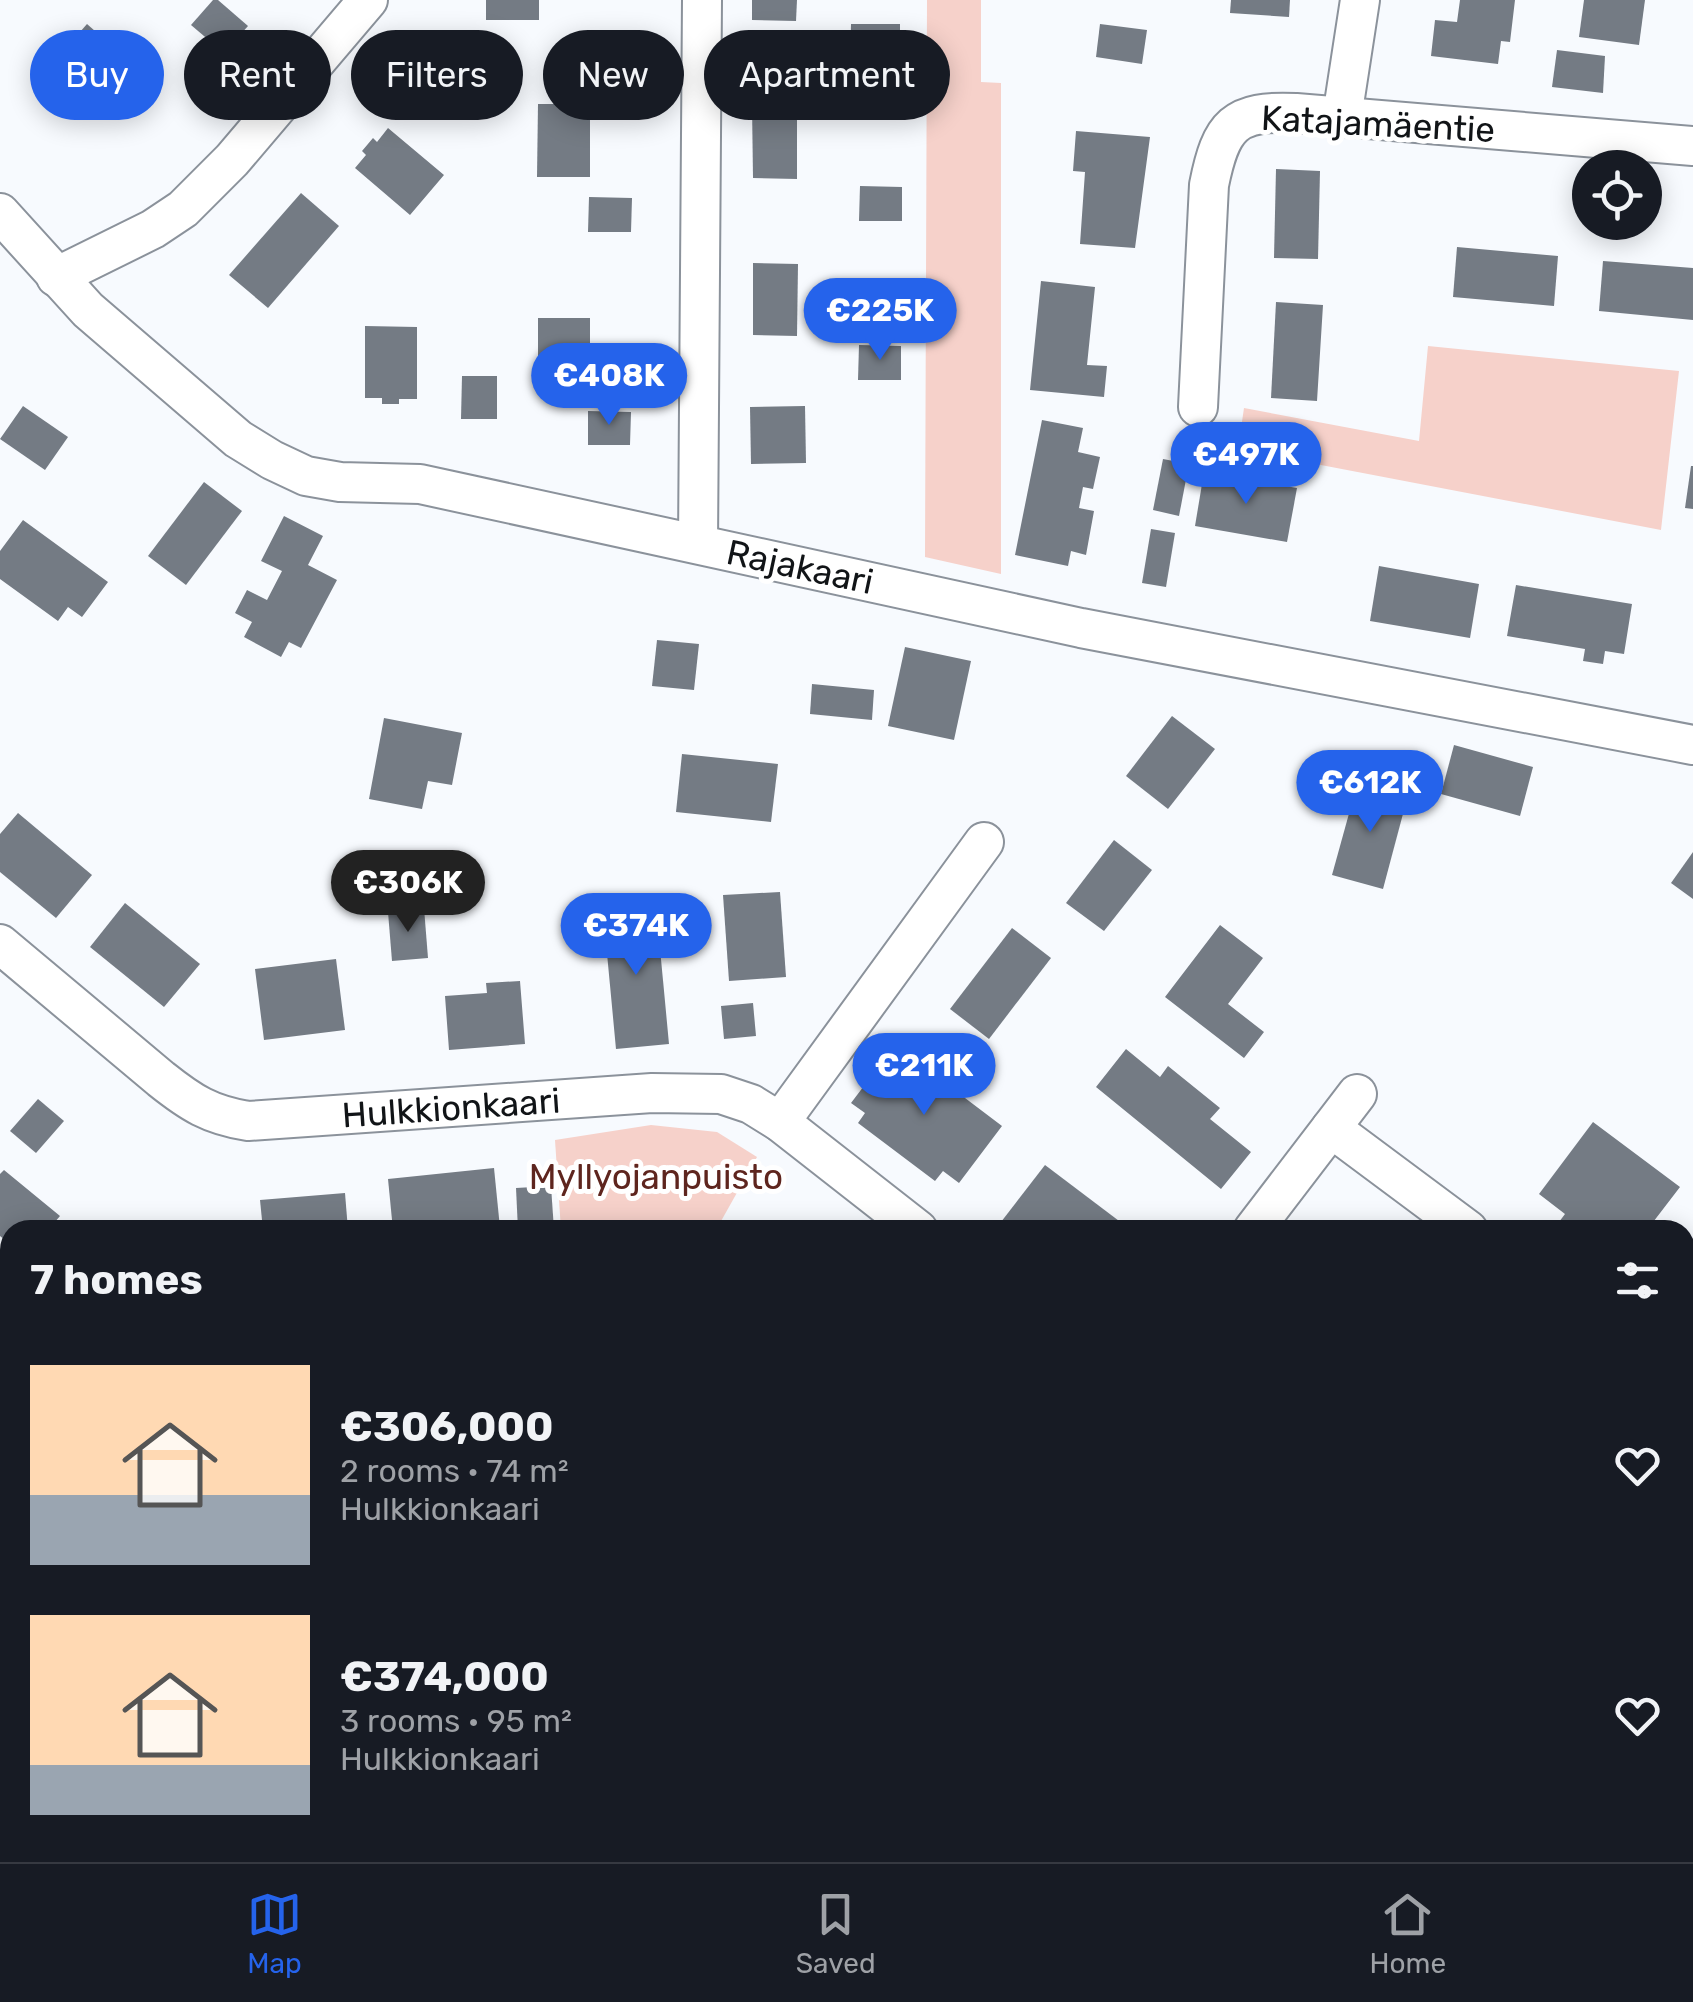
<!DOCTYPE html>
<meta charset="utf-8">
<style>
:root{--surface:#171b24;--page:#242831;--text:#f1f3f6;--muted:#9ea1a6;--line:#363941;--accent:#2563eb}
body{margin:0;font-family:Rubik,sans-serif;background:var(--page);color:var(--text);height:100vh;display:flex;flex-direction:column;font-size:38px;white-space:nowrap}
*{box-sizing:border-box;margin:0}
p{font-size:32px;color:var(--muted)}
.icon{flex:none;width:55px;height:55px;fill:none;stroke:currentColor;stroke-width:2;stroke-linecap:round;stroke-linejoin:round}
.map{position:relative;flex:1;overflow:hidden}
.panel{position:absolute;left:0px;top:1220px;width:1695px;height:642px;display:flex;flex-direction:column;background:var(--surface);border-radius:30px 30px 0 0;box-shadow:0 5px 25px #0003}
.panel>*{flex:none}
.hud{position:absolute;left:30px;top:30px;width:1000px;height:90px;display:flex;gap:20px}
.controls{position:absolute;left:1572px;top:150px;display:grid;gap:20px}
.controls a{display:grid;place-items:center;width:90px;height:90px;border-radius:50%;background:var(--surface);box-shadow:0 5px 25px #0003;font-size:50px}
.price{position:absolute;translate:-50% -85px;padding:0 22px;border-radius:35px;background:var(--accent);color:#fff;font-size:32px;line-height:65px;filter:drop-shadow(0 2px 5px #0008)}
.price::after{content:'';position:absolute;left:50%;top:60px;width:30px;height:22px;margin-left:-15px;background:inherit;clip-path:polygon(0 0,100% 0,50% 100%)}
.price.selected{background:#222;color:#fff}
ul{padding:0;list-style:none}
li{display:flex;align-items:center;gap:30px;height:250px;padding:0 30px}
li span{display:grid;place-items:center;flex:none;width:280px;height:200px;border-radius:0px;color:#555}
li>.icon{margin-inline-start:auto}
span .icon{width:120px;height:120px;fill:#fffc;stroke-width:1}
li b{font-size:42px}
h2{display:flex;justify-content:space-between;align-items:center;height:120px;padding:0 30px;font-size:42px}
.tag{padding:0 35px;border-radius:45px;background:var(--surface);box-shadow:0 5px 25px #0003;font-size:35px;line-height:90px}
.tag.selected{background:var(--accent);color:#fff}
.dock{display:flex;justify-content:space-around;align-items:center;height:140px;border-top:2px solid var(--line);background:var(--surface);font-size:28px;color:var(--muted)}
.dock a{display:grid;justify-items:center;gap:5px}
.dock .selected{color:var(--accent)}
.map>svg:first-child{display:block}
.green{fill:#f6d1ca}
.building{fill:#747b84}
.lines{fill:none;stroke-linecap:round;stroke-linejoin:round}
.minor-casing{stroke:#8b929b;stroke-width:42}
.tertiary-casing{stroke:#8b929b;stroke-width:52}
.minor{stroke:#fff;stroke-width:38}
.tertiary{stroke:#fff;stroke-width:48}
.labels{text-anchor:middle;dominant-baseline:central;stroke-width:10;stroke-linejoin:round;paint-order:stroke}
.street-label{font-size:35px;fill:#111417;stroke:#fff}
.park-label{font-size:35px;fill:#5e251e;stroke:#fff}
</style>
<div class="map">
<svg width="1693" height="1862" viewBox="0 0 1693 1862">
<rect width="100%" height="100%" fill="#f7fafe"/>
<!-- green -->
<g class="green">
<path d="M 927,0 L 981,0 L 981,82 L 1001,83 L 1001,574 L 925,557 Z"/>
<path d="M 1428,346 L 1679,371 L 1661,530 L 1238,449 L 1244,408 L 1419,441 Z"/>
<path d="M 651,1125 L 717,1132 L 757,1157 L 716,1230 L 561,1230 L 555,1140 Z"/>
<path d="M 0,1262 L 10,1271 L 10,1852 L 475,1853 L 468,1862 L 0,1862 Z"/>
<path d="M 1685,1496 L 1693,1508 L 1693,1688 L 1685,1683 Z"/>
<path d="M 1685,1778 L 1693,1782 L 1693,1862 L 1326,1862 L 1333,1852 L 1685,1852 Z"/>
</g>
<!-- building -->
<g class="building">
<path d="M 213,0 L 218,0 L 248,26 L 224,53 L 191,25 Z"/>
<rect x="486" y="0" width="53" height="20"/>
<path d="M 752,0 L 797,0 L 796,21 L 752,20 Z"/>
<path d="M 1231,0 L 1290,0 L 1289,17 L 1230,13 Z"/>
<path d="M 1460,0 L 1515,0 L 1510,42 L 1501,41 L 1498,64 L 1431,56 L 1435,20 L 1457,22 Z"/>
<path d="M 1584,0 L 1645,0 L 1639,45 L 1579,37 Z"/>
<path d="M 87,24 L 121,54 L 72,109 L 39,79 Z"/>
<path d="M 851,24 L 900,24 L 900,64 L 850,64 Z"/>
<path d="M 1100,24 L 1147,30 L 1142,64 L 1096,57 Z"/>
<path d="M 1557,50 L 1605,56 L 1603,93 L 1552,87 Z"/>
<path d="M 538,104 L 590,104 L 590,177 L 537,177 Z"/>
<path d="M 752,105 L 797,105 L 797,179 L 753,178 Z"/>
<path d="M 388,128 L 444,175 L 410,215 L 355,168 L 366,155 L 362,151 L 373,138 L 377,142 Z"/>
<path d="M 1076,131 L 1150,137 L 1135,248 L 1080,244 L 1085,172 L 1073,171 Z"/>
<path d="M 1276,169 L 1320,171 L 1318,259 L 1274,258 Z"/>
<path d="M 860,186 L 902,187 L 902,221 L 859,221 Z"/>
<path d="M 301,193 L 339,226 L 268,308 L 229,275 Z"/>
<path d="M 589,197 L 632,198 L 631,232 L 588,232 Z"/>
<path d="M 1457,247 L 1558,256 L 1554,306 L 1453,297 Z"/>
<path d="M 1603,261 L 1693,268 L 1693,320 L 1599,311 Z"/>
<path d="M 753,263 L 798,264 L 797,336 L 753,335 Z"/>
<path d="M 1041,281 L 1095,287 L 1087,365 L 1107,366 L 1104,397 L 1030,390 Z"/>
<path d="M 1276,302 L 1323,305 L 1317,401 L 1271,398 Z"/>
<rect x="538" y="318" width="52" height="73"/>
<path d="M 365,326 L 417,327 L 417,399 L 399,399 L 399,404 L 382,404 L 382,398 L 365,398 Z"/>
<path d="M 859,345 L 901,346 L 901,380 L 858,380 Z"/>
<path d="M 462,376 L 497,376 L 497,419 L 461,419 Z"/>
<path d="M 23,406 L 68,437 L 45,470 L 0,439 Z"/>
<path d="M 805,406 L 806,463 L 751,464 L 750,407 Z"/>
<path d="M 588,411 L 631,412 L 630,445 L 588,445 Z"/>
<path d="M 1042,420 L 1083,428 L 1078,452 L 1100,457 L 1093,489 L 1083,487 L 1079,508 L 1094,511 L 1086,555 L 1071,551 L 1068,566 L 1015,555 Z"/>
<path d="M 1163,459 L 1189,464 L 1179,516 L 1153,510 Z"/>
<path d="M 1691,466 L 1693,466 L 1693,509 L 1685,508 Z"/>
<path d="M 1204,472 L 1297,488 L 1287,542 L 1195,526 Z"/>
<path d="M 204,482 L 242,511 L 186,585 L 148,556 Z"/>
<path d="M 284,516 L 323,536 L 308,565 L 337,580 L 301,648 L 289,642 L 281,657 L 244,637 L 252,622 L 235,613 L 247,590 L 267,600 L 282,571 L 261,561 Z"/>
<path d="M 23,520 L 108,582 L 82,617 L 68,607 L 58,621 L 0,579 L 0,551 Z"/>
<path d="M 1151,529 L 1175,533 L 1166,587 L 1142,583 Z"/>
<path d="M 1379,566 L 1479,584 L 1470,638 L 1370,621 Z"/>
<path d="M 1516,585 L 1632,604 L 1624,654 L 1605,651 L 1603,664 L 1583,661 L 1585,649 L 1507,636 Z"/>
<path d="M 657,640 L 699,644 L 694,690 L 652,686 Z"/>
<path d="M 905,647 L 971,661 L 954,740 L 888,726 Z"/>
<path d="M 812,684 L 874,690 L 872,720 L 810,714 Z"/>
<path d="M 1172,716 L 1215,749 L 1168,809 L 1126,776 Z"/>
<path d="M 384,718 L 462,733 L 452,785 L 428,781 L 422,809 L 369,799 Z"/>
<path d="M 1454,745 L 1533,767 L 1520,816 L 1441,794 Z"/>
<path d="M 682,754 L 778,764 L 771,822 L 676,812 Z"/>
<path d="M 1358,781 L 1408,795 L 1383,889 L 1332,875 Z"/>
<path d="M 18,813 L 92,875 L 56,918 L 0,872 L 0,834 Z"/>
<path d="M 1114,840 L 1152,870 L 1104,931 L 1066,903 Z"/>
<path d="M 1693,852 L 1693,899 L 1671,883 Z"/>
<path d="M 780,892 L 786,977 L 729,981 L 723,895 Z"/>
<path d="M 125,903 L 200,964 L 164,1007 L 90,947 Z"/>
<path d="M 656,906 L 669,1044 L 616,1049 L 603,911 Z"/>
<path d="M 424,908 L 428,958 L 392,961 L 388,912 Z"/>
<path d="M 1220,925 L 1263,958 L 1228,1004 L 1264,1032 L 1244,1058 L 1165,997 Z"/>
<path d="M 1012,928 L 1051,958 L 989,1039 L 950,1009 Z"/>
<path d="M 336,959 L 345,1030 L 264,1040 L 255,969 Z"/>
<path d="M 520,981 L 525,1044 L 449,1050 L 445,996 L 487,993 L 486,983 Z"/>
<path d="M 753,1003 L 756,1036 L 724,1039 L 721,1006 Z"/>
<path d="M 895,1045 L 1002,1126 L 959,1183 L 943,1171 L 935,1181 L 858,1123 L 865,1113 L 851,1103 Z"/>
<path d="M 1126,1049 L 1160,1077 L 1168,1066 L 1220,1108 L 1210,1119 L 1251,1152 L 1221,1189 L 1096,1087 Z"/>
<path d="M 38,1099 L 64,1121 L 36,1153 L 10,1131 Z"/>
<path d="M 1593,1122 L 1680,1187 L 1647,1230 L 1553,1230 L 1565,1214 L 1539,1194 Z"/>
<path d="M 1045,1165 L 1131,1230 L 1012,1230 L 1001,1222 Z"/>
<path d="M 494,1168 L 500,1228 L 393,1230 L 388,1179 Z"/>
<path d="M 4,1170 L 60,1216 L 48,1230 L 10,1230 L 10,1244 L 0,1236 L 0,1174 Z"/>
<path d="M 551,1186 L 554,1230 L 518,1230 L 516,1188 Z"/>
<path d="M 345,1193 L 348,1230 L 263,1230 L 260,1200 Z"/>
<path d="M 495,1852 L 583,1852 L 576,1862 L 487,1862 Z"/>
<path d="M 604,1852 L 626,1852 L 619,1862 Z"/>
</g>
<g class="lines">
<defs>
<g id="minor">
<path d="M 1342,117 L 1360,0"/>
<path d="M 0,213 L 88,310 L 238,439 L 272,460 L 306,476 L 340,482 L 420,484 L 1081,628 L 1693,745"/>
<path d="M 56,277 L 153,229 L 183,209 L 232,160 L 368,0"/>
<path d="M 1198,407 L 1209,185 C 1221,125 1234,110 1296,113 L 1693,146"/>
<path d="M 698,544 L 702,0"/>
<path d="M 0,944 L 161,1079 C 191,1103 210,1115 248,1121 L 652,1093 L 721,1094 L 751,1104 L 780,1122 L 918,1230"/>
<path d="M 780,1122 L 984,842"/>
<path d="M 1331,1128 L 1468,1230"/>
<path d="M 1253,1230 L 1357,1094"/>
<path d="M 1685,1305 L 1693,1294"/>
<path d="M 1246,1862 L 1254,1852"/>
</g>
<path id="tertiary" d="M 1685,1741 L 1693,1745"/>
</defs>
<!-- minor casing -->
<use href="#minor" class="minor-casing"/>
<!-- tertiary casing -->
<use href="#tertiary" class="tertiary-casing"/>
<!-- minor -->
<use href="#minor" class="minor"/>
<!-- tertiary -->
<use href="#tertiary" class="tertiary"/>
</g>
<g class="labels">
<!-- street labels -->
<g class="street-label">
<text transform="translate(1378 124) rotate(3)">Katajamäentie</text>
<text transform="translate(800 567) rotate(12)">Rajakaari</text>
<text transform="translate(451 1108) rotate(-4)">Hulkkionkaari</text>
</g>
<!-- park labels -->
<g class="park-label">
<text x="656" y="1177">Myllyojanpuisto</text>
</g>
</g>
</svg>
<div class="controls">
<a><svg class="icon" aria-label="locate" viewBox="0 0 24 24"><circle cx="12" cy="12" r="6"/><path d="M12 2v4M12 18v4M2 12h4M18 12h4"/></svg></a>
</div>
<b class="price" style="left:880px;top:363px">€225K</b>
<b class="price" style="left:609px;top:428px">€408K</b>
<b class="price" style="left:1246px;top:507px">€497K</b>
<b class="price" style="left:1370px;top:835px">€612K</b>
<b class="price selected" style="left:408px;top:935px">€306K</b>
<b class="price" style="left:636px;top:978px">€374K</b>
<b class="price" style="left:924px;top:1118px">€211K</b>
<div class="hud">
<a class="tag selected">Buy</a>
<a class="tag">Rent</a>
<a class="tag">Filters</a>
<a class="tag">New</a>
<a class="tag">Apartment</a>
</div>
<section class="panel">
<h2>7 homes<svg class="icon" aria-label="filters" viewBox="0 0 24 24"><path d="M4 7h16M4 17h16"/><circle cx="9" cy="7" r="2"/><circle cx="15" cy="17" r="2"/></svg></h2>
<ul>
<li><span style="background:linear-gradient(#ffd9b3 65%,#9aa5b1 0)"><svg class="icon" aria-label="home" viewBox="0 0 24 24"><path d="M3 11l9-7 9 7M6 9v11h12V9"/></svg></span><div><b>€306,000</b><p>2 rooms · 74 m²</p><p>Hulkkionkaari</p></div><svg class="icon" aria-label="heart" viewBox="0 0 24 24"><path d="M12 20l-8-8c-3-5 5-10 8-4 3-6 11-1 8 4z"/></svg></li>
<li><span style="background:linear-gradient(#ffd9b3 75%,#9aa5b1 0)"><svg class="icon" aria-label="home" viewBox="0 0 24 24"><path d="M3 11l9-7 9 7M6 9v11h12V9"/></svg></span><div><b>€374,000</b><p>3 rooms · 95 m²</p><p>Hulkkionkaari</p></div><svg class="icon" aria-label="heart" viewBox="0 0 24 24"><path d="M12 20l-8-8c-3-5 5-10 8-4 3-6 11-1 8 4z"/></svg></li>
</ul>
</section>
</div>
<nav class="dock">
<a class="selected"><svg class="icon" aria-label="map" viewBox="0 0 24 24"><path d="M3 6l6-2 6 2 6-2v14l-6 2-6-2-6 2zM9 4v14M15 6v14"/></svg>Map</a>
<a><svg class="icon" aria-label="saved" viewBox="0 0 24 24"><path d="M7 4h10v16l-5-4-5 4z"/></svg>Saved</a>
<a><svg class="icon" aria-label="home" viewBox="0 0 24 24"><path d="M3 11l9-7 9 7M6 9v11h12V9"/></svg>Home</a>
</nav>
